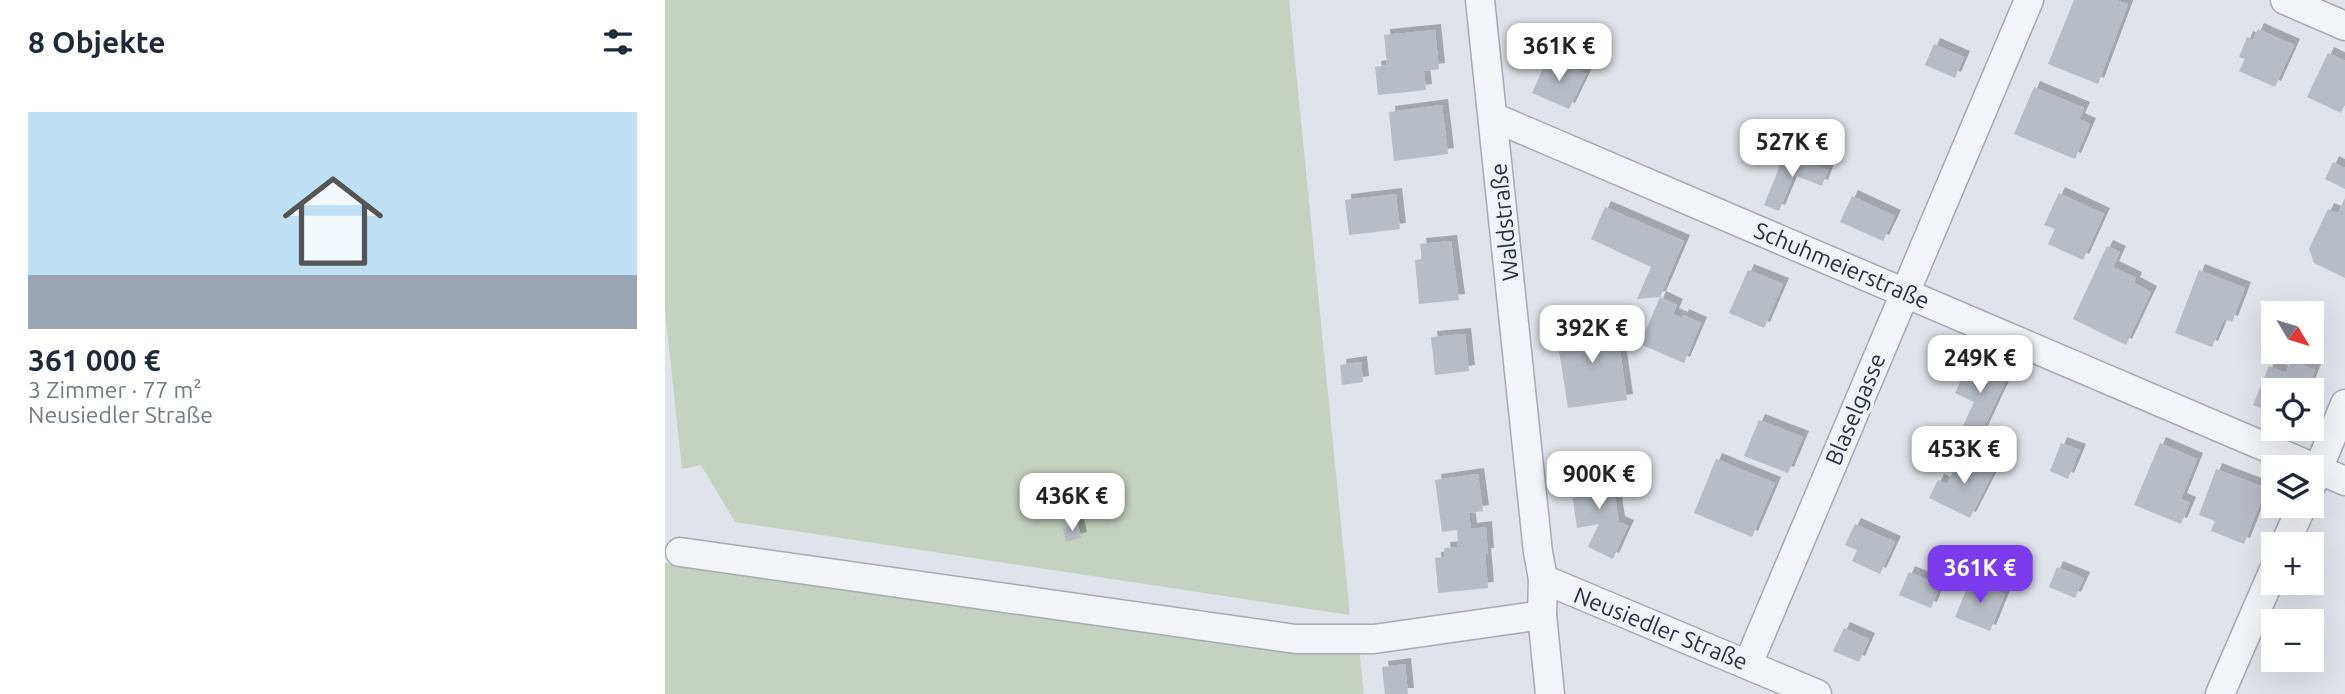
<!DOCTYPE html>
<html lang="de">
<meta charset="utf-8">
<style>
:root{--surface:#fff;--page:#f2f2f3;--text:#1f2937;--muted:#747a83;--accent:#7c3aed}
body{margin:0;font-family:Ubuntu,sans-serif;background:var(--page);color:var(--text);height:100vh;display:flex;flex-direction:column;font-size:26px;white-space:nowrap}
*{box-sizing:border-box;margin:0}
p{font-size:23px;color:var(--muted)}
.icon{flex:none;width:38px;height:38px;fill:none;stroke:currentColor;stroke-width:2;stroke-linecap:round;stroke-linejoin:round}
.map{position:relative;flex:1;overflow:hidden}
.panel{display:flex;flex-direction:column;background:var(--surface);width:665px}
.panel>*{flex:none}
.needle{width:46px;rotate:128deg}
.controls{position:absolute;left:1596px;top:301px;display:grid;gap:14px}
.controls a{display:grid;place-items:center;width:63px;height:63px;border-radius:0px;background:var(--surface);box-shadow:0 7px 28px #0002;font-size:35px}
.price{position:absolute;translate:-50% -60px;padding:0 16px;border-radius:14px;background:#fff;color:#222;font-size:23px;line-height:46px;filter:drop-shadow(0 2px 4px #0008)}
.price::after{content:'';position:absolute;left:50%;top:42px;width:21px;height:16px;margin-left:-10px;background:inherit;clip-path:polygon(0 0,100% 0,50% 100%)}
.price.current{background:var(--accent);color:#fff}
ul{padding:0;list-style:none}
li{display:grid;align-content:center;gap:14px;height:371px;padding:0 28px}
li span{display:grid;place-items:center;height:217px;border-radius:0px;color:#555}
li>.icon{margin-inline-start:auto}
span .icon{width:126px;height:126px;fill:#fffc;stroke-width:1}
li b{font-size:30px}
h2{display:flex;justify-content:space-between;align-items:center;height:84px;padding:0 28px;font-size:30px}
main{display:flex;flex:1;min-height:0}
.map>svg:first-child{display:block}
.green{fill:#c5d2c1}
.building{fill:#b7bcc5;filter:url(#shadow)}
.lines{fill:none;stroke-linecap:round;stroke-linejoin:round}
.minor-casing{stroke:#a5aab3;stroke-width:31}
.minor{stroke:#f3f4f7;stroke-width:28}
.labels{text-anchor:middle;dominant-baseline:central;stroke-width:7;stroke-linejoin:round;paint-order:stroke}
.street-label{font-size:23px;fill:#293040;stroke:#eff2f6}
</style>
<main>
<section class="panel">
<h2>8 Objekte<svg class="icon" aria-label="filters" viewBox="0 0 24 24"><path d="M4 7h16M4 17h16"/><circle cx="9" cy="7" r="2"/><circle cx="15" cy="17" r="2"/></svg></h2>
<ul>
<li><span style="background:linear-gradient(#bfe0f5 75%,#9aa5b1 0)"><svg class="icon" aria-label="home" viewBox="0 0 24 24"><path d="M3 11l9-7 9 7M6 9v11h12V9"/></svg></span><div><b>361 000 €</b><p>3 Zimmer · 77 m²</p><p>Neusiedler Straße</p></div></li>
</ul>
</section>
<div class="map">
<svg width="1680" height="694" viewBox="0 0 1680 694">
<defs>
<filter id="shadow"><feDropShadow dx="6" dy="-6" stdDeviation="0" flood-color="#0004"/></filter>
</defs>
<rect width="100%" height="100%" fill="#e0e3e9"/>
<!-- green -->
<g class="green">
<path d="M 0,0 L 624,0 L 685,615 L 70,522 L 36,465 L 17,469 L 0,311 Z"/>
<path d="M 0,563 L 694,649 L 699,694 L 0,694 Z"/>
</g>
<!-- building -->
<g class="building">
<path d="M 1409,0 L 1451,0 L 1463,4 L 1433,84 L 1383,64 Z"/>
<path d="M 1593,29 L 1629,45 L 1610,87 L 1574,71 L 1580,59 L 1574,57 L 1582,37 L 1588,40 Z"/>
<path d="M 770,30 L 774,69 L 759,71 L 761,90 L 713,95 L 710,67 L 722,65 L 719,35 Z"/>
<path d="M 1269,44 L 1299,57 L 1290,78 L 1260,65 Z"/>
<path d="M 1663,53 L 1680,61 L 1680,104 L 1676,113 L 1642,97 Z"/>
<path d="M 883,57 L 921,74 L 904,109 L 867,93 Z"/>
<path d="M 1369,87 L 1419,108 L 1414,119 L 1425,124 L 1410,159 L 1349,134 Z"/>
<path d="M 777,105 L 783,154 L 729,161 L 724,112 Z"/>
<path d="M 1120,153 L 1163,170 L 1157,186 L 1129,175 L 1114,211 L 1099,205 Z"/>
<path d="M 1668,162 L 1680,168 L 1680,189 L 1660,179 Z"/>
<path d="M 1394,193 L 1439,214 L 1418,260 L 1383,244 L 1390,229 L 1379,225 Z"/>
<path d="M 731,194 L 735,229 L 684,235 L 680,200 Z"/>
<path d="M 1187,196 L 1230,216 L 1218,241 L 1175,222 Z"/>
<path d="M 1680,198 L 1680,278 L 1649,263 L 1644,249 L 1663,209 L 1673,213 Z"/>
<path d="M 940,207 L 1019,241 L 995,297 L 972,299 L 986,267 L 926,239 Z"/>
<path d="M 786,241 L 794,300 L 754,304 L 750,260 L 757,259 L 755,244 Z"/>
<path d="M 1442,246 L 1455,252 L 1448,267 L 1471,278 L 1469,283 L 1486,292 L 1461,345 L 1408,319 Z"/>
<path d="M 1083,270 L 1118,284 L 1099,328 L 1064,313 Z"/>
<path d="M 1534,270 L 1580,288 L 1567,322 L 1559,319 L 1547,347 L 1510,333 Z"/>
<path d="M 995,297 L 1012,305 L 1008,314 L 1017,318 L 1018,315 L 1036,323 L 1019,363 L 975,344 Z"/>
<path d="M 951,322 L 962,400 L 903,408 L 891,331 Z"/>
<path d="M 800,334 L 804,371 L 770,375 L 766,337 Z"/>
<path d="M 1626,360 L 1650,370 L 1642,390 L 1608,390 L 1608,413 L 1588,405 L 1604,366 L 1621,373 Z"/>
<path d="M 1305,361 L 1342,378 L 1315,436 L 1297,428 L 1309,402 L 1290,393 Z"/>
<path d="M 696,362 L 698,382 L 677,385 L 675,365 Z"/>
<path d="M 1094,420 L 1138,437 L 1123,473 L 1079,456 Z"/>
<path d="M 1396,443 L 1415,450 L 1403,479 L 1385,471 Z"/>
<path d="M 1495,443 L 1532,459 L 1516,499 L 1525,503 L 1516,524 L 1469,505 Z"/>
<path d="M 1297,452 L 1330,469 L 1305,518 L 1264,498 L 1273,480 L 1282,484 Z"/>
<path d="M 1051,459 L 1110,483 L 1087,537 L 1029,513 Z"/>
<path d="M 939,468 L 941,484 L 948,483 L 954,522 L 963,526 L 948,559 L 923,547 L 934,524 L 912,528 L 906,486 L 917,485 L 915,471 Z"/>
<path d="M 1551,469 L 1601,488 L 1579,544 L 1546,531 L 1550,521 L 1534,515 Z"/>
<path d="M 813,474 L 818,511 L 804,513 L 806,529 L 821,527 L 823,554 L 820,554 L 823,588 L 773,593 L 770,558 L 780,557 L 779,548 L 793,547 L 792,530 L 777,532 L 770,480 Z"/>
<path d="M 413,524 L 416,538 L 401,542 L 398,528 Z"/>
<path d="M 1190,524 L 1230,542 L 1215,574 L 1187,561 L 1192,550 L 1180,545 Z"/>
<path d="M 1392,567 L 1419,578 L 1410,598 L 1384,587 Z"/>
<path d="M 1244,572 L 1275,585 L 1266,608 L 1234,595 Z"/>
<path d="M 1306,579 L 1340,594 L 1325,631 L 1290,617 Z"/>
<path d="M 1179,628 L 1204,639 L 1194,662 L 1168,651 Z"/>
<path d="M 740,664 L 743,694 L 720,694 L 717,667 Z"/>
</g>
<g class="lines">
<defs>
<g id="minor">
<path d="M 815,0 L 873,552 L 878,579 L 877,615 L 885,694"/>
<path d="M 1620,0 L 1680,26"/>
<path d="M 828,117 L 1680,481"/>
<path d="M 1647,484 L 1680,404"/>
<path d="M 1620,544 L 1637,506"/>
<path d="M 15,552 L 631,639 L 709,639 L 877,615"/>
<path d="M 878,579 L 1152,694"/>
<path d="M 1083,664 L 1364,0"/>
<path d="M 1555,694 L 1608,572"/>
</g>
</defs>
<!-- minor casing -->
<use href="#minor" class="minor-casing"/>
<!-- minor -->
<use href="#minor" class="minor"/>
</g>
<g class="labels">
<!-- street labels -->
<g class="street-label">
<text transform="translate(839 222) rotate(-96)">Waldstraße</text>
<text transform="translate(1177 265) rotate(23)">Schuhmeierstraße</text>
<text transform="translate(1190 409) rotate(-67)">Blaselgasse</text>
<text transform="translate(996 628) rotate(22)">Neusiedler Straße</text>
</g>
</g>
</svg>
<div class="controls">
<a><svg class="needle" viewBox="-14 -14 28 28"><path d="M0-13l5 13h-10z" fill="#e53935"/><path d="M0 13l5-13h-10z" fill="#747a83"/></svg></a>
<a><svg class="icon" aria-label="locate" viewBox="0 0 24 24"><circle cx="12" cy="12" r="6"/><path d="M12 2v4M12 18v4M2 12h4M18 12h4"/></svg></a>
<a><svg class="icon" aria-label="layers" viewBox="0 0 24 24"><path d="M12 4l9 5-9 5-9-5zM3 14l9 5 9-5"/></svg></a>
<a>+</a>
<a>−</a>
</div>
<b class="price" style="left:894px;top:83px">361K €</b>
<b class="price" style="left:1127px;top:179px">527K €</b>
<b class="price" style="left:927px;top:365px">392K €</b>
<b class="price" style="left:1315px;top:395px">249K €</b>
<b class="price" style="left:1299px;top:486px">453K €</b>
<b class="price" style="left:934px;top:511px">900K €</b>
<b class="price" style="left:407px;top:533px">436K €</b>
<b class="price current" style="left:1315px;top:605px">361K €</b>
</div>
</main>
